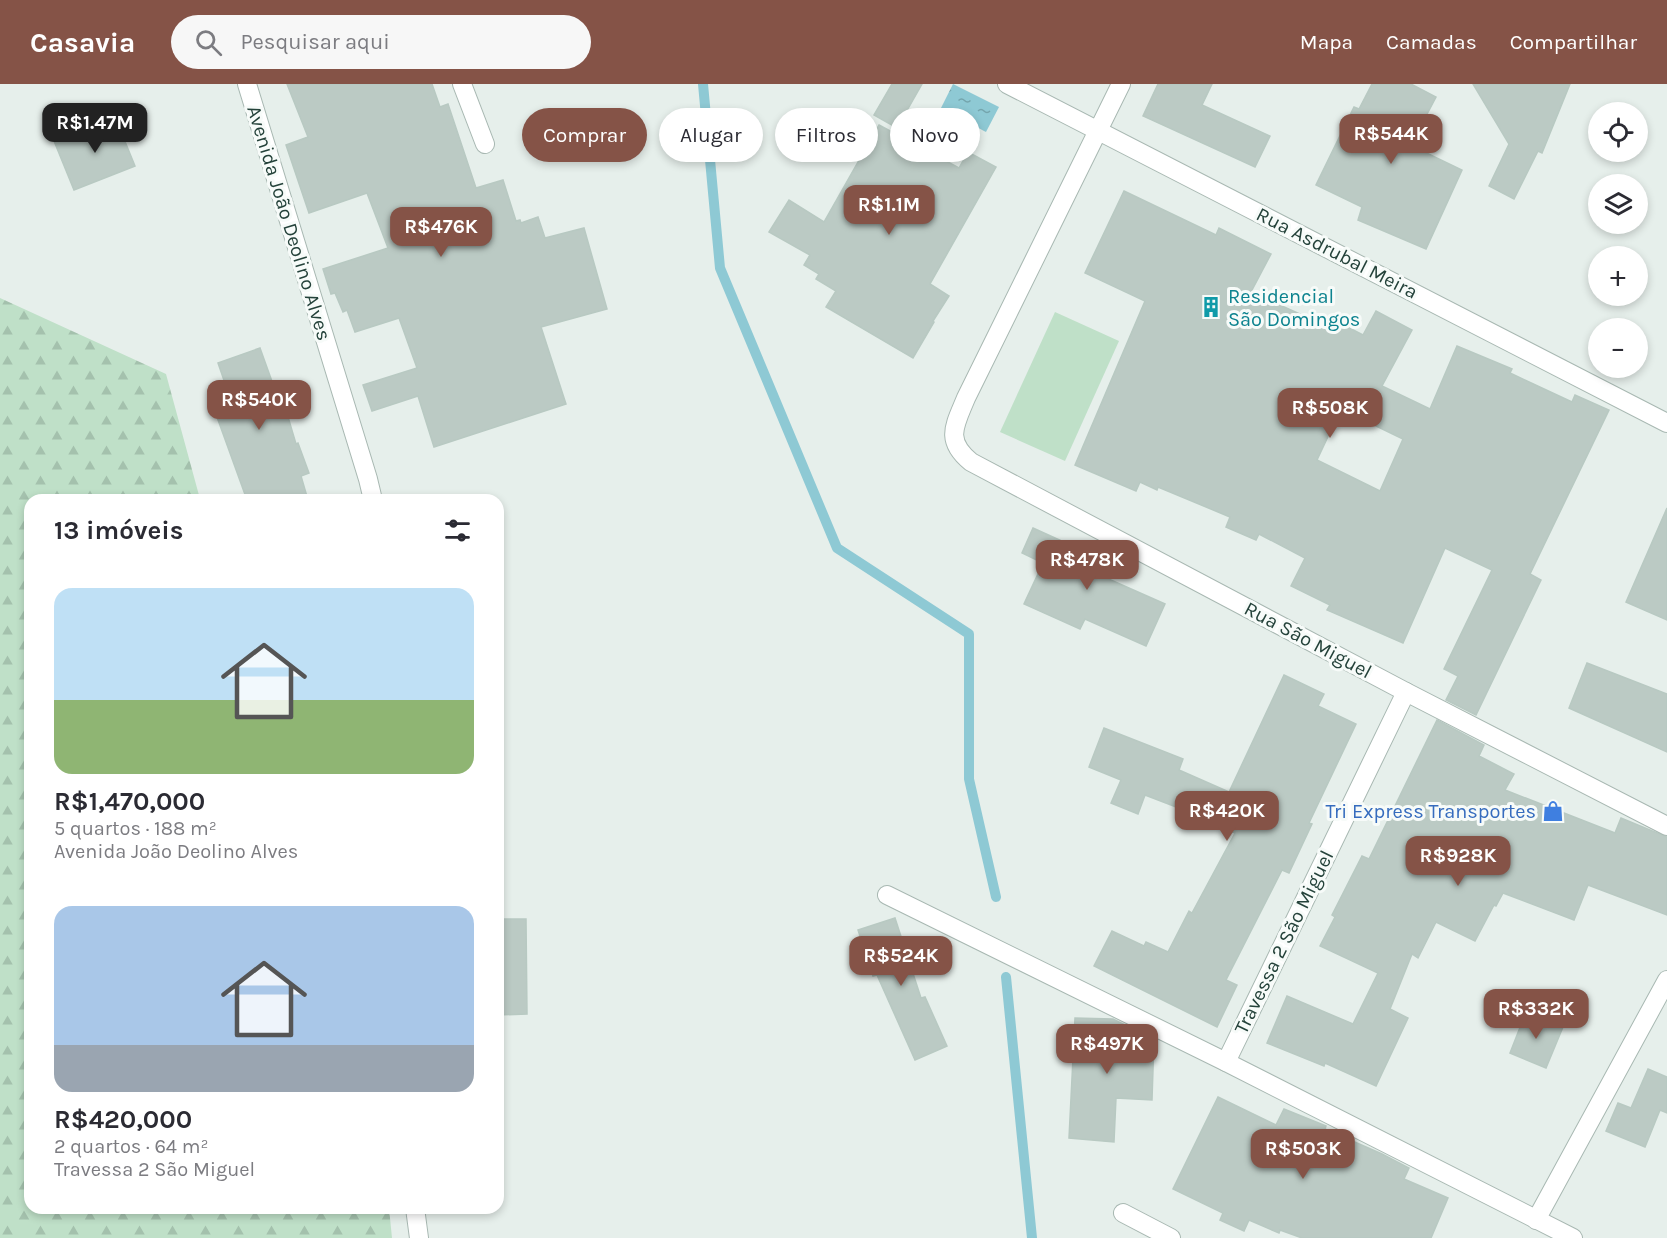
<!DOCTYPE html>
<html lang="pt">
<meta charset="utf-8">
<style>
:root{--surface:#fff;--page:#f7f7f7;--text:#2b2b33;--muted:#7c7c81;--accent:#855347}
body{margin:0;font-family:Karla,sans-serif;background:var(--page);color:var(--text);height:100vh;display:flex;flex-direction:column;font-size:22px;white-space:nowrap}
*{box-sizing:border-box;margin:0}
p{font-size:20px;color:var(--muted)}
.icon{flex:none;width:33px;height:33px;fill:none;stroke:currentColor;stroke-width:2;stroke-linecap:round;stroke-linejoin:round}
.map{position:relative;flex:1;overflow:hidden}
.sheet{position:absolute;left:24px;top:410px;width:480px;height:720px;display:flex;flex-direction:column;background:var(--surface);border-radius:18px;box-shadow:0 3px 9px #0003}
.sheet>*{flex:none}
.hud{position:absolute;left:522px;top:24px;width:570px;height:54px;display:flex;gap:12px}
.tools{position:absolute;left:1588px;top:18px;display:grid;gap:12px}
.tools a{display:grid;place-items:center;width:60px;height:60px;border-radius:50%;background:var(--surface);box-shadow:0 3px 9px #0003;font-size:30px}
.price{position:absolute;translate:-50% -51px;padding:0 14px;border-radius:12px;background:var(--accent);color:#fff;font-size:20px;line-height:39px;filter:drop-shadow(0 2px 3px #0008)}
.price::after{content:'';position:absolute;left:50%;top:36px;width:18px;height:14px;margin-left:-9px;background:inherit;clip-path:polygon(0 0,100% 0,50% 100%)}
.price.active{background:#222;color:#fff}
ul{padding:0;list-style:none}
li{display:grid;align-content:center;gap:12px;height:318px;padding:0 30px}
li span{display:grid;place-items:center;height:186px;border-radius:18px;color:#555}
li>.icon{margin-inline-start:auto}
span .icon{width:108px;height:108px;fill:#fffc;stroke-width:1}
li b{font-size:26px}
h2{display:flex;justify-content:space-between;align-items:center;height:72px;padding:0 30px;font-size:26px}
.tag{padding:0 21px;border-radius:27px;background:var(--surface);box-shadow:0 3px 9px #0003;font-size:21px;line-height:54px}
.tag.active{background:var(--accent);color:#fff}
header{display:flex;align-items:center;gap:36px;box-sizing:border-box;height:84px;padding:0 30px;background:var(--accent);color:#fff}
header strong{font-size:28px}
nav{display:flex;gap:33px;margin-inline-start:auto;font-size:21px}
.search{width:420px;height:54px;background:var(--page);display:flex;align-items:center;gap:15px;box-sizing:border-box;padding:0 21px;border-radius:33px;color:var(--muted);font-size:22px}
.map>svg:first-child{display:block}
.forest{fill:url(#forest-firs)}
.park{fill:#bfe0c8}
.water{fill:url(#water-ripples)}
.lines{fill:none;stroke-linecap:round;stroke-linejoin:round}
.stream{stroke:#8ec9d4;stroke-width:10}
.building{fill:#bbcac4;stroke:#b8c9c2;stroke-width:1.5;fill-rule:evenodd}
.minor-casing{stroke:#a8b8b2;stroke-width:20}
.minor{stroke:#fff;stroke-width:18}
.labels{text-anchor:middle;dominant-baseline:central;stroke-width:6;stroke-linejoin:round;paint-order:stroke}
.street-label{font-size:20px;fill:#24423a;stroke:#f7fbf9}
.culture-label{font-size:20px;fill:#0d838f;stroke:#f7fbf9;text-anchor:start}
.shop-label{font-size:20px;fill:#366cbe;stroke:#f7fbf9;text-anchor:end}
</style>
<header>
<strong>Casavia</strong>
<div class="search"><svg class="icon" aria-label="search" viewBox="0 0 24 24"><circle cx="10" cy="10" r="6"/><path d="M15 15l6 6"/></svg>Pesquisar aqui</div>
<nav><a>Mapa</a><a>Camadas</a><a>Compartilhar</a></nav>
</header>
<div class="map">
<svg width="1667" height="1154" viewBox="0 0 1667 1154">
<defs>
<pattern id="forest-firs" width="22" height="20" patternUnits="userSpaceOnUse" patternTransform="scale(1.5)"><rect width="22" height="20" fill="#bfe0c8"/><path d="M5 1l3.5 6h-7zM16 11l3.5 6h-7z" fill="#a4c1ad"/></pattern>
<pattern id="water-ripples" width="26" height="14" patternUnits="userSpaceOnUse" patternTransform="scale(1.5)"><rect width="26" height="14" fill="#8ec9d4"/><path d="M2 4q2-2 4 0t4 0M15 11q2-2 4 0t4 0" fill="none" stroke="#74a5ad"/></pattern>
</defs>
<rect width="100%" height="100%" fill="#e6efeb"/>
<!-- forest -->
<path class="forest" d="M 0,214 L 166,290 L 200,415 L 30,416 L 30,1124 L 389,1124 L 392,1154 L 0,1154 Z"/>
<!-- park -->
<path class="park" d="M 1055,228 L 1119,257 L 1065,377 L 1000,348 Z"/>
<!-- water -->
<path class="water" d="M 953,0 L 999,23 L 986,48 L 941,24 Z"/>
<g class="lines">
<!-- stream -->
<g class="stream">
<path d="M 703,0 L 720,184 L 837,464 L 969,550 L 969,695 L 996,813"/>
<path d="M 1006,893 L 1032,1154"/>
</g>
</g>
<!-- building -->
<g class="building">
<path d="M 287,0 L 432,0 L 440,23 L 448,20 L 476,104 L 503,96 L 516,137 L 520,136 L 521,139 L 538,133 L 545,154 L 584,144 L 607,225 L 541,243 L 566,320 L 434,363 L 418,312 L 372,327 L 363,301 L 417,284 L 399,234 L 355,248 L 347,226 L 343,228 L 335,209 L 331,210 L 323,185 L 388,164 L 367,109 L 309,129 L 286,61 L 308,53 Z"/>
<path d="M 892,0 L 922,0 L 897,44 L 874,31 Z"/>
<path d="M 1158,0 L 1212,0 L 1202,21 L 1270,52 L 1255,83 L 1143,32 Z"/>
<path d="M 1372,0 L 1411,0 L 1436,13 L 1415,53 L 1418,54 L 1414,63 L 1462,86 L 1426,165 L 1358,136 L 1362,123 L 1316,101 L 1354,23 L 1359,25 Z"/>
<path d="M 1473,0 L 1570,0 L 1542,69 L 1538,67 L 1514,115 L 1489,102 L 1509,60 Z"/>
<path d="M 115,33 L 135,82 L 74,106 L 54,57 Z"/>
<path d="M 879,41 L 959,84 L 968,68 L 996,83 L 930,200 L 949,212 L 933,237 L 934,238 L 913,274 L 826,223 L 836,207 L 816,195 L 819,190 L 804,181 L 810,171 L 769,148 L 789,116 L 824,138 Z"/>
<path d="M 1124,107 L 1216,151 L 1219,144 L 1271,170 L 1251,208 L 1322,240 L 1326,232 L 1363,251 L 1376,227 L 1412,246 L 1382,302 L 1430,325 L 1457,262 L 1512,285 L 1510,289 L 1572,318 L 1575,311 L 1609,326 L 1530,490 L 1541,496 L 1476,631 L 1446,616 L 1458,592 L 1444,585 L 1492,486 L 1445,464 L 1403,559 L 1327,526 L 1330,521 L 1291,502 L 1305,474 L 1259,450 L 1256,456 L 1226,443 L 1230,433 L 1158,403 L 1157,406 L 1140,398 L 1136,407 L 1075,381 L 1145,217 L 1085,189 ZM 1341,325 L 1403,355 L 1380,407 L 1317,376 Z"/>
<path d="M 260,264 L 279,317 L 283,316 L 296,360 L 298,359 L 309,389 L 301,392 L 308,416 L 247,416 L 209,311 L 227,305 L 218,279 Z"/>
<path d="M 1667,424 L 1667,536 L 1626,518 Z"/>
<path d="M 1033,444 L 1110,479 L 1104,493 L 1165,520 L 1146,562 L 1085,535 L 1080,545 L 1024,520 L 1043,479 L 1022,469 Z"/>
<path d="M 1587,579 L 1667,610 L 1667,668 L 1569,624 Z"/>
<path d="M 1284,591 L 1324,610 L 1318,622 L 1356,640 L 1309,739 L 1312,740 L 1289,789 L 1282,786 L 1226,896 L 1237,901 L 1217,943 L 1094,882 L 1112,847 L 1144,862 L 1146,858 L 1168,868 L 1189,827 L 1192,829 L 1235,749 L 1196,733 L 1197,731 L 1145,711 L 1138,730 L 1111,719 L 1121,696 L 1089,683 L 1104,644 L 1183,675 L 1179,686 L 1229,708 Z"/>
<path d="M 1437,636 L 1484,661 L 1479,672 L 1514,690 L 1505,706 L 1615,749 L 1621,734 L 1667,753 L 1667,831 L 1588,801 L 1574,836 L 1503,809 L 1496,822 L 1494,821 L 1475,857 L 1436,838 L 1418,874 L 1412,870 L 1390,925 L 1408,934 L 1376,1002 L 1325,979 L 1324,982 L 1267,959 L 1287,912 L 1353,940 L 1378,889 L 1320,862 L 1335,833 L 1332,831 L 1362,772 L 1369,775 Z"/>
<path d="M 895,834 L 921,914 L 925,913 L 947,962 L 915,976 L 877,891 L 873,892 L 858,846 Z"/>
<path d="M 498,835 L 526,835 L 527,930 L 498,931 Z"/>
<path d="M 1526,928 L 1563,943 L 1546,984 L 1510,969 Z"/>
<path d="M 1075,934 L 1113,935 L 1154,955 L 1152,1016 L 1116,1014 L 1114,1058 L 1069,1054 Z"/>
<path d="M 1648,985 L 1667,993 L 1667,1029 L 1660,1026 L 1645,1063 L 1606,1047 L 1618,1019 L 1631,1024 Z"/>
<path d="M 1218,1013 L 1276,1041 L 1284,1025 L 1326,1042 L 1325,1045 L 1382,1070 L 1409,1084 L 1404,1095 L 1448,1114 L 1431,1154 L 1302,1154 L 1280,1146 L 1279,1149 L 1249,1136 L 1244,1147 L 1220,1136 L 1223,1129 L 1173,1105 Z"/>
</g>
<g class="lines">
<defs>
<g id="minor">
<path d="M 247,0 L 368,395 L 373,416"/>
<path d="M 462,0 L 485,60"/>
<path d="M 1007,0 L 1667,339"/>
<path d="M 1121,0 L 966,314 C 955,341 944,356 971,378 L 1406,608 L 1667,742"/>
<path d="M 887,811 L 1226,978 L 1573,1154"/>
<path d="M 1226,978 L 1406,608"/>
<path d="M 415,1124 L 419,1154"/>
<path d="M 1123,1129 L 1171,1154"/>
<path d="M 1536,1136 L 1667,896"/>
</g>
</defs>
<!-- minor casing -->
<use href="#minor" class="minor-casing"/>
<!-- minor -->
<use href="#minor" class="minor"/>
</g>
<!-- icons -->
<defs>
<symbol id="building-bare" viewBox="-9 -9 18 18"><path d="M-4-6H4V6H1V3H-1V6H-4ZM-2.5-4.3h1.7v1.8h-1.7ZM.8-4.3h1.7v1.8H.8ZM-2.5-1h1.7V.8h-1.7ZM.8-1h1.7V.8H.8Z" fill="#0f9aa8" stroke="#f7fbf9" stroke-width="2.5" paint-order="stroke"/></symbol>
<symbol id="shop-bare" viewBox="-9 -9 18 18"><path d="M-5-2.5h2.3a2.7 3.5 0 0 1 5.4 0H5L5.5 6h-11ZM-1.5-2.5h3a1.5 2.3 0 0 0-3 0Z" fill="#3f7fe0" stroke="#f7fbf9" stroke-width="2.5" paint-order="stroke"/></symbol>
</defs>
<g fill-rule="evenodd">
<use href="#building-bare" x="1196" y="208" width="30" height="30"/>
<use href="#shop-bare" x="1538" y="712" width="30" height="30"/>
</g>
<g class="labels">
<!-- street labels -->
<g class="street-label">
<text transform="translate(289 139) rotate(73)">Avenida João Deolino Alves</text>
<text transform="translate(1337 169) rotate(27)">Rua Asdrubal Meira</text>
<text transform="translate(1308 556) rotate(28)">Rua São Miguel</text>
<text transform="translate(1284 858) rotate(-64)">Travessa 2 São Miguel</text>
</g>
<!-- culture labels -->
<g class="culture-label">
<text x="1228" y="212">Residencial<tspan x="1228" dy="23">São Domingos</tspan></text>
</g>
<!-- shop labels -->
<g class="shop-label">
<text x="1536" y="727">Tri Express Transportes</text>
</g>
</g>
</svg>
<div class="tools">
<a><svg class="icon" aria-label="locate" viewBox="0 0 24 24"><circle cx="12" cy="12" r="6"/><path d="M12 2v4M12 18v4M2 12h4M18 12h4"/></svg></a>
<a><svg class="icon" aria-label="layers" viewBox="0 0 24 24"><path d="M12 4l9 5-9 5-9-5zM3 14l9 5 9-5"/></svg></a>
<a>+</a>
<a>−</a>
</div>
<b class="price active" style="left:95px;top:70px">R$1.47M</b>
<b class="price" style="left:1391px;top:81px">R$544K</b>
<b class="price" style="left:889px;top:152px">R$1.1M</b>
<b class="price" style="left:441px;top:174px">R$476K</b>
<b class="price" style="left:259px;top:347px">R$540K</b>
<b class="price" style="left:1330px;top:355px">R$508K</b>
<b class="price" style="left:1087px;top:507px">R$478K</b>
<b class="price" style="left:1227px;top:758px">R$420K</b>
<b class="price" style="left:1458px;top:803px">R$928K</b>
<b class="price" style="left:901px;top:903px">R$524K</b>
<b class="price" style="left:1536px;top:956px">R$332K</b>
<b class="price" style="left:1107px;top:991px">R$497K</b>
<b class="price" style="left:1303px;top:1096px">R$503K</b>
<div class="hud">
<a class="tag active">Comprar</a>
<a class="tag">Alugar</a>
<a class="tag">Filtros</a>
<a class="tag">Novo</a>
</div>
<section class="sheet">
<h2>13 imóveis<svg class="icon" aria-label="filters" viewBox="0 0 24 24"><path d="M4 7h16M4 17h16"/><circle cx="9" cy="7" r="2"/><circle cx="15" cy="17" r="2"/></svg></h2>
<ul>
<li><span style="background:linear-gradient(#bfe0f5 60%,#8fb573 0)"><svg class="icon" aria-label="home" viewBox="0 0 24 24"><path d="M3 11l9-7 9 7M6 9v11h12V9"/></svg></span><div><b>R$1,470,000</b><p>5 quartos · 188 m²</p><p>Avenida João Deolino Alves</p></div></li>
<li><span style="background:linear-gradient(#a9c7e8 75%,#9aa5b1 0)"><svg class="icon" aria-label="home" viewBox="0 0 24 24"><path d="M3 11l9-7 9 7M6 9v11h12V9"/></svg></span><div><b>R$420,000</b><p>2 quartos · 64 m²</p><p>Travessa 2 São Miguel</p></div></li>
</ul>
</section>
</div>
